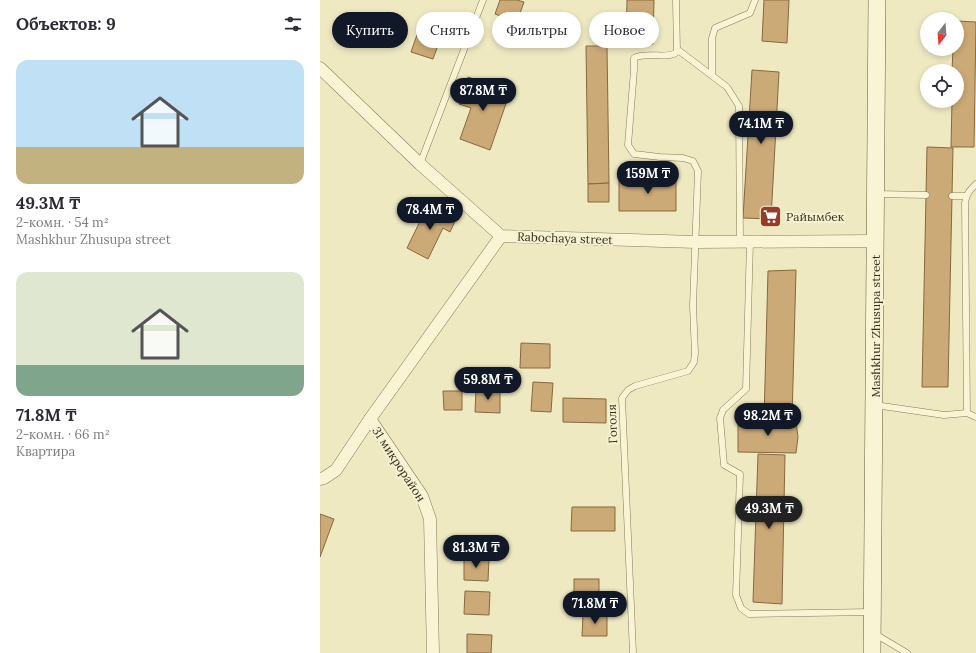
<!DOCTYPE html>
<html lang="ru">
<meta charset="utf-8">
<style>
:root{--surface:#fff;--page:#f2f2f3;--text:#2b2b33;--muted:#7c7c81;--accent:#111827}
body{margin:0;font-family:Lora,serif;background:var(--page);color:var(--text);height:100vh;display:flex;flex-direction:column;font-size:15px;white-space:nowrap}
*{box-sizing:border-box;margin:0}
p{font-size:13px;color:var(--muted)}
.icon{flex:none;width:22px;height:22px;fill:none;stroke:currentColor;stroke-width:2;stroke-linecap:round;stroke-linejoin:round}
.map{position:relative;flex:1;overflow:hidden}
.sheet{display:flex;flex-direction:column;background:var(--surface);width:320px}
.sheet>*{flex:none}
.guide{position:absolute;left:12px;top:12px;width:380px;height:36px;display:flex;gap:8px}
.needle{width:26px;rotate:197deg}
.tools{position:absolute;left:600px;top:12px;display:grid;gap:8px}
.tools a{display:grid;place-items:center;width:44px;height:44px;border-radius:50%;background:var(--surface);box-shadow:0 2px 6px #0003;font-size:20px}
.price{position:absolute;translate:-50% -34px;padding:0 9px;border-radius:14px;background:var(--accent);color:#fff;font-size:13px;line-height:26px;filter:drop-shadow(0 1px 2px #0008)}
.price::after{content:'';position:absolute;left:50%;top:24px;width:12px;height:9px;margin-left:-6px;background:inherit;clip-path:polygon(0 0,100% 0,50% 100%)}
.price.current{background:#222;color:#fff}
ul{padding:0;list-style:none}
li{display:grid;align-content:center;gap:8px;height:212px;padding:0 16px}
li span{display:grid;place-items:center;height:124px;border-radius:12px;color:#555}
li>.icon{margin-inline-start:auto}
span .icon{width:72px;height:72px;fill:#fffc;stroke-width:1}
li b{font-size:17px}
h2{display:flex;justify-content:space-between;align-items:center;height:48px;padding:0 16px;font-size:17px}
.chip{padding:0 14px;border-radius:18px;background:var(--surface);box-shadow:0 2px 6px #0003;font-size:14px;line-height:36px}
.chip.current{background:var(--accent);color:#fff}
main{display:flex;flex:1;min-height:0}
.map>svg:first-child{display:block}
.building{fill:#ca7;stroke:#87683f}
.lines{fill:none;stroke-linecap:round;stroke-linejoin:round}
.lane-casing{stroke:#877a59;stroke-width:7}
.street-casing{stroke:#877a59;stroke-width:13}
.secondary-casing{stroke:#695b3c;stroke-width:18}
.lane{stroke:#f9f5d4;stroke-width:6}
.street{stroke:#f9f5d4;stroke-width:12}
.secondary{stroke:#f9f5d4;stroke-width:17}
.labels{text-anchor:middle;dominant-baseline:central;stroke-width:4;stroke-linejoin:round;paint-order:stroke}
.poi-label{font-size:12px;fill:#372e1d;stroke:#f5f2d1;text-anchor:start}
.street-label{font-size:12px;fill:#372e1d;stroke:#f5f2d1}
</style>
<main>
<section class="sheet">
<h2>Объектов: 9<svg class="icon" aria-label="filters" viewBox="0 0 24 24"><path d="M4 7h16M4 17h16"/><circle cx="9" cy="7" r="2"/><circle cx="15" cy="17" r="2"/></svg></h2>
<ul>
<li><span style="background:linear-gradient(#bfe0f5 70%,#c2b280 0)"><svg class="icon" aria-label="home" viewBox="0 0 24 24"><path d="M3 11l9-7 9 7M6 9v11h12V9"/></svg></span><div><b>49.3M ₸</b><p>2-комн. · 54 m²</p><p>Mashkhur Zhusupa street</p></div></li>
<li><span style="background:linear-gradient(#dfe7d0 75%,#7fa58c 0)"><svg class="icon" aria-label="home" viewBox="0 0 24 24"><path d="M3 11l9-7 9 7M6 9v11h12V9"/></svg></span><div><b>71.8M ₸</b><p>2-комн. · 66 m²</p><p>Квартира</p></div></li>
</ul>
</section>
<div class="map">
<svg width="656" height="653" viewBox="0 0 656 653">
<rect width="100%" height="100%" fill="#eee9c1"/>
<!-- building -->
<g class="building">
<path d="M 180,0 L 197,0 L 204,2 L 197,22 L 175,14 Z"/>
<path d="M 307,0 L 334,0 L 333,44 L 306,43 Z"/>
<path d="M 444,0 L 469,0 L 467,43 L 442,41 Z"/>
<path d="M 637,21 L 656,22 L 654,147 L 631,147 L 632,101 L 637,101 L 637,71 L 632,71 L 633,49 L 637,49 Z"/>
<path d="M 98,32 L 120,40 L 113,59 L 91,52 Z"/>
<path d="M 266,46 L 287,46 L 289,183 L 268,184 Z"/>
<path d="M 432,70 L 459,72 L 451,219 L 423,218 Z"/>
<path d="M 148,77 L 190,92 L 170,150 L 140,139 L 151,108 L 139,104 Z"/>
<path d="M 607,147 L 633,148 L 628,387 L 602,387 Z"/>
<path d="M 356,179 L 356,211 L 299,211 L 299,180 Z"/>
<path d="M 289,183 L 289,202 L 268,202 L 268,184 Z"/>
<path d="M 108,205 L 136,219 L 130,232 L 123,228 L 108,259 L 87,248 Z"/>
<path d="M 476,270 L 472,420 L 444,420 L 448,271 Z"/>
<path d="M 201,343 L 230,344 L 230,368 L 200,368 Z"/>
<path d="M 213,382 L 233,383 L 231,412 L 211,411 Z"/>
<path d="M 156,389 L 180,390 L 180,413 L 155,412 Z"/>
<path d="M 123,391 L 142,391 L 142,410 L 124,410 Z"/>
<path d="M 243,398 L 286,399 L 286,423 L 243,422 Z"/>
<path d="M 418,420 L 476,421 L 478,437 L 476,453 L 418,452 Z"/>
<path d="M 438,454 L 465,455 L 462,604 L 433,602 Z"/>
<path d="M 252,507 L 295,507 L 295,531 L 251,531 Z"/>
<path d="M 0,514 L 14,519 L 0,557 Z"/>
<path d="M 144,557 L 169,558 L 168,581 L 144,580 Z"/>
<rect x="254" y="579" width="25" height="22"/>
<path d="M 145,591 L 170,592 L 169,615 L 144,614 Z"/>
<path d="M 263,614 L 287,614 L 287,636 L 262,636 Z"/>
<path d="M 147,634 L 172,635 L 171,653 L 147,653 Z"/>
</g>
<g class="lines">
<defs>
<g id="lane">
<path d="M 358,50 L 407,87 L 419,106 L 420,242"/>
<path d="M 392,75 L 392,38 L 395,28 L 430,13 L 435,0"/>
<path d="M 100,164 L 163,0"/>
<path d="M 557,194 L 606,195"/>
<path d="M 632,196 L 646,196"/>
<path d="M 430,242 L 426,389 L 403,410 L 400,418 L 404,465 L 420,474 L 416,595 L 421,608 L 429,614 L 552,612"/>
<path d="M 555,405 L 624,415 L 647,413 L 656,417"/>
<path d="M 647,413 L 645,203 C 646,194 650,190 656,184"/>
<path d="M 555,634 L 587,653"/>
<path d="M 313,653 L 302,398 L 308,390 L 315,386 L 368,371 L 374,362 L 375,353 L 373,306 L 378,171 L 373,161 L 363,158 L 340,157 L 314,154 L 308,145 L 314,70 L 314,58 C 327,51 348,60 357,52 L 356,0"/>
</g>
<g id="street">
<path d="M 0,68 L 100,164 L 181,236 L 376,242 L 555,241"/>
<path d="M 50,419 L 102,496 L 110,519 L 113,653"/>
<path d="M 0,479 L 4,478 L 16,470 L 50,419 L 181,236"/>
</g>
<path id="secondary" d="M 552,653 L 557,0"/>
</defs>
<!-- lane casing -->
<use href="#lane" class="lane-casing"/>
<!-- street casing -->
<use href="#street" class="street-casing"/>
<!-- secondary casing -->
<use href="#secondary" class="secondary-casing"/>
<!-- lane -->
<use href="#lane" class="lane"/>
<!-- street -->
<use href="#street" class="street"/>
<!-- secondary -->
<use href="#secondary" class="secondary"/>
</g>
<!-- icons -->
<defs>
<symbol id="supermarket-square" viewBox="-11 -11 22 22"><rect x="-9" y="-9" width="18" height="18" rx="4" fill="#963c29" stroke="#f5f2d1"/><path d="M-6-5.5h2.5l.6 2H6L4.5 2H-2.5L-4.4-4H-6ZM-1.5 3.2a1.3 1.3 0 1 0 .1 0ZM3 3.2a1.3 1.3 0 1 0 .1 0Z" fill="#fff"/></symbol>
</defs>
<g fill-rule="evenodd">
<use href="#supermarket-square" x="438" y="204" width="25" height="25"/>
</g>
<g class="labels">
<!-- poi labels -->
<g class="poi-label">
<text x="466" y="216">Райымбек</text>
</g>
<!-- street labels -->
<g class="street-label">
<text transform="translate(245 238) rotate(2)">Rabochaya street</text>
<text transform="translate(555 326) rotate(-90)">Mashkhur Zhusupa street</text>
<text transform="translate(292 424) rotate(-92)">Гоголя</text>
<text transform="translate(79 464) rotate(57)">31 микрорайон</text>
</g>
</g>
</svg>
<div class="tools">
<a><svg class="needle" viewBox="-14 -14 28 28"><path d="M0-13l5 13h-10z" fill="#e53935"/><path d="M0 13l5-13h-10z" fill="#7c7c81"/></svg></a>
<a><svg class="icon" aria-label="locate" viewBox="0 0 24 24"><circle cx="12" cy="12" r="6"/><path d="M12 2v4M12 18v4M2 12h4M18 12h4"/></svg></a>
</div>
<b class="price" style="left:163px;top:112px">87.8M ₸</b>
<b class="price" style="left:441px;top:145px">74.1M ₸</b>
<b class="price" style="left:328px;top:195px">159M ₸</b>
<b class="price" style="left:110px;top:231px">78.4M ₸</b>
<b class="price" style="left:168px;top:401px">59.8M ₸</b>
<b class="price" style="left:448px;top:437px">98.2M ₸</b>
<b class="price current" style="left:449px;top:530px">49.3M ₸</b>
<b class="price" style="left:156px;top:569px">81.3M ₸</b>
<b class="price" style="left:275px;top:625px">71.8M ₸</b>
<div class="guide">
<a class="chip current">Купить</a>
<a class="chip">Снять</a>
<a class="chip">Фильтры</a>
<a class="chip">Новое</a>
</div>
</div>
</main>
